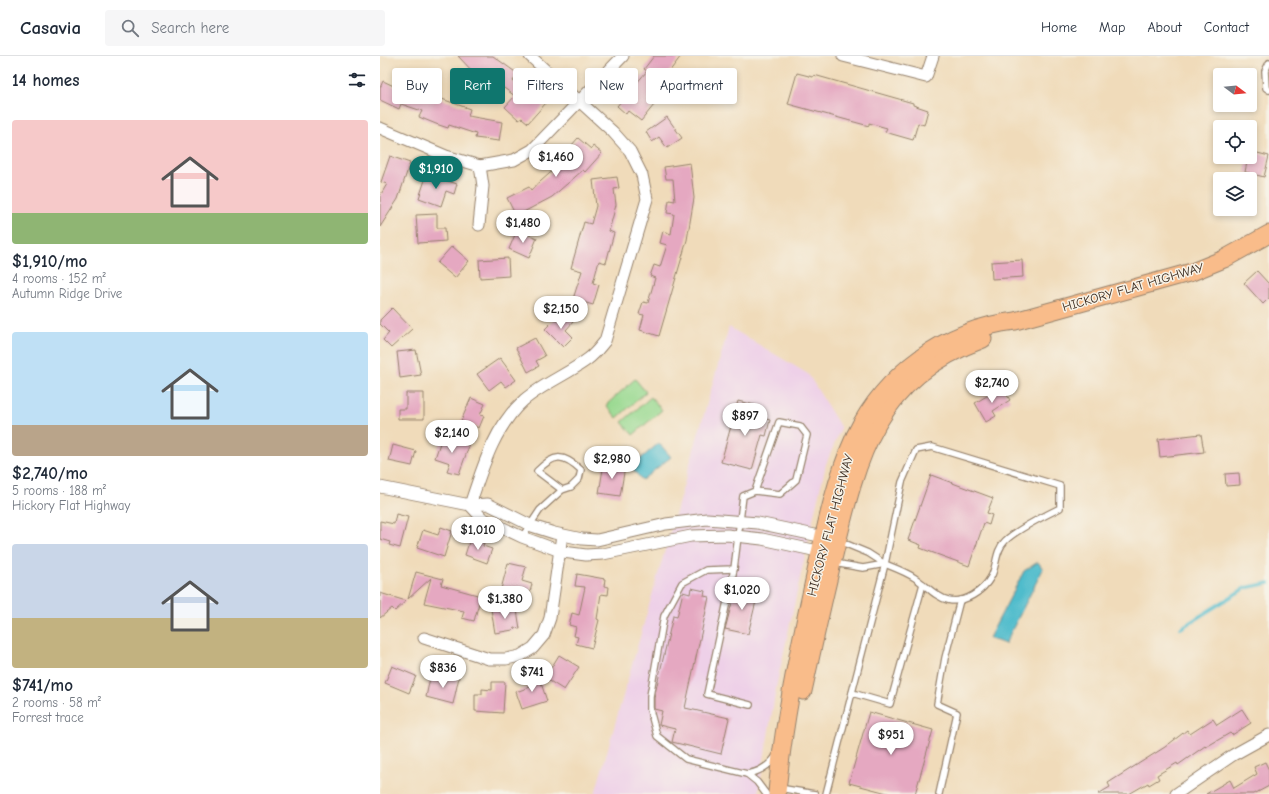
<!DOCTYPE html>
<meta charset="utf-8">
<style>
:root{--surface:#fff;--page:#f6f6f7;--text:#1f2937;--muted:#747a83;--line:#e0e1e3;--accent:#0f766e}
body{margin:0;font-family:"Comic Neue",sans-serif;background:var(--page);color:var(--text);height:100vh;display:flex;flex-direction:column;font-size:15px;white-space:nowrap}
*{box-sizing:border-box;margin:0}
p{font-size:13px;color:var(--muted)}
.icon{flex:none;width:22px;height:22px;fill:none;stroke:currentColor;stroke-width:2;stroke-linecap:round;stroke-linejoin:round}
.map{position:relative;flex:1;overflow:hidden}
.drawer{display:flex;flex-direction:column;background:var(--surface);width:380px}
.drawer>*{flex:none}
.hud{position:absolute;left:12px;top:12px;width:380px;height:36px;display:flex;gap:8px}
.needle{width:26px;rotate:106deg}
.buttons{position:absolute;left:833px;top:12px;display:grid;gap:8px}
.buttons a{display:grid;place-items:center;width:44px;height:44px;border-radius:4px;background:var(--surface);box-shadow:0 2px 6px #0003;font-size:20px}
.price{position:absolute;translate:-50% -34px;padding:0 9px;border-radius:14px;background:#fff;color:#222;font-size:13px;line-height:26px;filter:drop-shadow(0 1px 2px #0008)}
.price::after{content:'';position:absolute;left:50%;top:24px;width:12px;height:9px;margin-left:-6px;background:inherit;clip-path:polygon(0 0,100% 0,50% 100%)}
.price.on{background:var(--accent);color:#fff}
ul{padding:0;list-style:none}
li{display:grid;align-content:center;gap:8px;height:212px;padding:0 12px}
li span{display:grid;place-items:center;height:124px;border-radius:4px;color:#555}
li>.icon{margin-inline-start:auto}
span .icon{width:72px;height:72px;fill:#fffc;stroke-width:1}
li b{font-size:17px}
h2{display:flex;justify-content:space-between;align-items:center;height:48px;padding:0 12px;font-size:17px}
.chip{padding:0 14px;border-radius:4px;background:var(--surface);box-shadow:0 2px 6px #0003;font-size:14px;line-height:36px}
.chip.on{background:var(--accent);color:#fff}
header{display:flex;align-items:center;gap:24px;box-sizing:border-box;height:56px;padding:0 20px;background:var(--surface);border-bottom:1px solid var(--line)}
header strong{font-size:19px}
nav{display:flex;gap:22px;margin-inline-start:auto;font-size:14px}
.search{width:280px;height:36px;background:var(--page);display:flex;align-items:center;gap:10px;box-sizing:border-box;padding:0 14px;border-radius:4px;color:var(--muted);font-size:15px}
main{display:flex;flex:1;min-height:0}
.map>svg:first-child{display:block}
.built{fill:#eed0e8}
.green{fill:#99d990;stroke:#6a8257}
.water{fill:#50bccc;stroke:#467375}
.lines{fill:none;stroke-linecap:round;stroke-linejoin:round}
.stream{stroke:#50bccc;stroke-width:3.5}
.building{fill:#e5a8c1}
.lane-casing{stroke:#96826c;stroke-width:8}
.street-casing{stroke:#96826c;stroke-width:13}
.primary-casing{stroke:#96826c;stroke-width:19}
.lane{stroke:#fff;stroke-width:5.5}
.street{stroke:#fff;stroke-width:11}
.primary{stroke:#f9bc8a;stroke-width:17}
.labels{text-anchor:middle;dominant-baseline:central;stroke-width:3;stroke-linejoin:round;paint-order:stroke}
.street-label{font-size:13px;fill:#3b2a1e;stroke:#f7f3e8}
</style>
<header>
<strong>Casavia</strong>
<div class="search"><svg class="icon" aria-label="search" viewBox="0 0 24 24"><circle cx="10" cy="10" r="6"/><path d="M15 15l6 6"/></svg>Search here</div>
<nav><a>Home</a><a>Map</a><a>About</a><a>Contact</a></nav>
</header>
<main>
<section class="drawer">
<h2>14 homes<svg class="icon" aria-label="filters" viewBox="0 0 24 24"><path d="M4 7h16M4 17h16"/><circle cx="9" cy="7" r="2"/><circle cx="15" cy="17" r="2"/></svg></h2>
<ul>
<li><span style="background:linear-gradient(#f6c9c9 75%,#8fb573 0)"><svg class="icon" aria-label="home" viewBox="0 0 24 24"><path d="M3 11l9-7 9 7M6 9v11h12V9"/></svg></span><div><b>$1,910/mo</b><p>4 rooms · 152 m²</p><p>Autumn Ridge Drive</p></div></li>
<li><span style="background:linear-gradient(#bfe0f5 75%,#b9a48a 0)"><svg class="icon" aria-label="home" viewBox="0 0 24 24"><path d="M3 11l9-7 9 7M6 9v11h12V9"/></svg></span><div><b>$2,740/mo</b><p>5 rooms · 188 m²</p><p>Hickory Flat Highway</p></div></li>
<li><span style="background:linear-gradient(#c9d6e8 60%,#c2b280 0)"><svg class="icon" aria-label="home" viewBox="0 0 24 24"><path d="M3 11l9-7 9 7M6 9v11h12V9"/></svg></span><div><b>$741/mo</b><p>2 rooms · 58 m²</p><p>Forrest trace</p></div></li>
</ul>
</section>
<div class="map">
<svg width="889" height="738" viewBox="0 0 889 738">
<rect width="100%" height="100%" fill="#f7f3e8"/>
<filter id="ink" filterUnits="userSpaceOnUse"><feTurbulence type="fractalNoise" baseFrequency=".025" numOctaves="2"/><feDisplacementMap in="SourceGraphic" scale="8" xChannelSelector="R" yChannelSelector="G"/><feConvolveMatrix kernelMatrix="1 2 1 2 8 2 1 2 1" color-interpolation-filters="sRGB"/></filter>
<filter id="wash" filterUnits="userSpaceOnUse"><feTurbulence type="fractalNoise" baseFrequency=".012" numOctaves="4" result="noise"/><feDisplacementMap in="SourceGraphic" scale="16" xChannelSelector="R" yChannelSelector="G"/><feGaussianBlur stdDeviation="0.9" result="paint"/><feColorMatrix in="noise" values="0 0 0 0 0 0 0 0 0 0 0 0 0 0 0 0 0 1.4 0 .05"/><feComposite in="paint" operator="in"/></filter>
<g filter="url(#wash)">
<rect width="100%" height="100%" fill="#f0dbba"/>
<!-- built -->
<path class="built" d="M 349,271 L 428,318 L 461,372 L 446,408 L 435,454 L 397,627 L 378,738 L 215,738 Z"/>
<!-- green -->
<g class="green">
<path d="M 255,323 L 266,336 L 237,362 L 226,349 Z"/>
<path d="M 271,341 L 282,354 L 253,379 L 242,366 Z"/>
</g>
<!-- water -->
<g class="water">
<path d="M 279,387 L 291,401 L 262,424 L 251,411 Z"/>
<path d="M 658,506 L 663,513 L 625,588 L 609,582 L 644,515 Z"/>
</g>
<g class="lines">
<!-- stream -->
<path class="stream" d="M 801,572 L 865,532 L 889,527"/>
</g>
<g id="blocks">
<!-- building -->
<g class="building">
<path d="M 78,0 L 113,0 L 138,18 L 133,25 L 154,44 L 158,40 L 166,47 L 148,67 L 142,62 L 139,64 L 125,51 L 135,40 L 99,14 L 95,18 Z"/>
<path d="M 274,0 L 301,0 L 268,44 L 274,49 L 261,65 L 248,55 L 246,58 L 237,50 L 267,15 L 264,13 Z"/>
<path d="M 417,17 L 433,21 L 434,19 L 533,47 L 533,49 L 548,54 L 544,69 L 538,67 L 533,84 L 505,76 L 507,72 L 489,67 L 489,70 L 408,48 Z"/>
<path d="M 3,25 L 31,38 L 34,29 L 51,35 L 50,37 L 59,41 L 59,42 L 90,53 L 88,60 L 122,66 L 119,85 L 95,82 L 96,78 L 69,69 L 68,72 L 56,68 L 39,61 L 42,55 L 21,48 L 19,53 L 0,44 L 0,32 Z"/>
<path d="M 287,61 L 302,82 L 287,92 L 279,81 L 272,86 L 266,76 Z"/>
<path d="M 198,82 L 211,93 L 213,90 L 222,97 L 205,116 L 203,114 L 172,141 L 136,160 L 127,142 L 149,131 L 151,134 L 188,101 L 184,98 Z"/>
<path d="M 870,95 L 889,100 L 884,121 L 865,116 L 868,101 L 870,101 Z"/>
<path d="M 10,100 L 30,107 L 18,143 L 0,171 L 0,140 L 7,128 L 1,126 Z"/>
<path d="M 310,107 L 314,142 L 307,184 L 279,280 L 260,274 L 264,259 L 259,258 L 263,246 L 268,247 L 275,222 L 270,220 L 274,209 L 280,211 L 287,189 L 280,187 L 283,175 L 291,178 L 294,158 L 287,157 L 289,144 L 295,145 L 293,123 L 286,123 L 284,111 Z"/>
<path d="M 47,118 L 77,128 L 74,138 L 66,135 L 61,150 L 39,142 Z"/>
<path d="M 237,121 L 239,132 L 234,133 L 236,149 L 229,175 L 234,177 L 226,207 L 219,205 L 213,227 L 219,229 L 213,249 L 193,243 L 202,215 L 191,212 L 204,166 L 211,168 L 216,150 L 213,124 Z"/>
<path d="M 57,158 L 57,172 L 65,172 L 66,185 L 38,187 L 36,159 Z"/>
<path d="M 137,174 L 157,182 L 149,202 L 129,193 Z"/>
<path d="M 72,190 L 89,205 L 75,222 L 57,207 Z"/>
<path d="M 128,202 L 129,220 L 100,222 L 99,204 Z"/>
<path d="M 642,204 L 643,221 L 612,223 L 611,206 Z"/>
<path d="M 877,215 L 889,228 L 889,242 L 883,248 L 864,227 Z"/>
<path d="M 12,252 L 32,273 L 11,292 L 3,284 L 9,277 L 0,268 L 0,264 Z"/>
<path d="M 184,258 L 193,266 L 186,274 L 193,281 L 183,291 L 165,273 L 175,263 L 177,265 Z"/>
<path d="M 155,282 L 165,300 L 156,305 L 159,310 L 148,316 L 136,292 Z"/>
<path d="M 36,294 L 41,319 L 20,322 L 17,296 Z"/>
<path d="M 120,302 L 136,324 L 126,331 L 121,325 L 109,334 L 97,318 Z"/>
<path d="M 622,331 L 630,344 L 613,355 L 616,360 L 606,366 L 595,347 Z"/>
<path d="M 26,337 L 44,337 L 44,363 L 18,363 L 18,353 L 26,353 Z"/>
<path d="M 91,342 L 105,348 L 100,359 L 104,360 L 99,372 L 81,365 Z"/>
<path d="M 358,345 L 378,350 L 375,360 L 390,364 L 386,380 L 382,379 L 372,414 L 341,406 Z"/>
<path d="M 821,378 L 824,396 L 780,401 L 778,383 Z"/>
<path d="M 62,381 L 89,390 L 79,418 L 67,415 L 70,407 L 55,402 Z"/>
<path d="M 13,389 L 36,395 L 32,410 L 9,405 Z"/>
<path d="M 224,407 L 245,411 L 240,440 L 219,437 Z"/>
<path d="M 859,417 L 860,429 L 846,430 L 845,418 Z"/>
<path d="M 551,419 L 613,442 L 607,457 L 612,459 L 609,469 L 604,467 L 589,510 L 540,492 L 541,489 L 528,484 Z"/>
<path d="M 16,458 L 28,461 L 20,492 L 9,489 L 10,486 L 0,483 L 0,465 L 14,468 Z"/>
<path d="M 61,471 L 72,475 L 64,501 L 37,492 L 43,474 L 58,479 Z"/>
<path d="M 90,483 L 104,487 L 103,490 L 112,493 L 107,507 L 85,499 Z"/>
<path d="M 128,507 L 146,511 L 142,525 L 152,528 L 149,540 L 121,533 Z"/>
<path d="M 36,516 L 63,523 L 61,529 L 101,540 L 94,565 L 82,562 L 84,555 L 44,547 L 51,522 L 28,543 Z"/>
<path d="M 197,518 L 225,523 L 224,530 L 229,531 L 228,539 L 221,538 L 217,563 L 219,564 L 212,592 L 196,588 L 198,581 L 194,580 L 196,571 L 189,569 L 192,557 L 199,559 L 205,531 L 195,530 Z"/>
<path d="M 311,532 L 325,535 L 324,540 L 329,541 L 305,652 L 349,662 L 341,698 L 292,686 L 295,673 L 279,669 L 282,655 L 274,653 L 274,642 L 293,560 L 297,561 L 303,536 L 310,538 Z"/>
<path d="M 356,532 L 378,537 L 368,578 L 345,573 Z"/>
<path d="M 0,537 L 26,545 L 15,555 L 12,552 L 0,562 Z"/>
<path d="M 126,550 L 127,556 L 137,554 L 140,573 L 134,572 L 133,574 L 115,577 L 111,553 Z"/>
<path d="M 179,599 L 199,611 L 184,634 L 165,622 Z"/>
<path d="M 12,610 L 36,620 L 29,637 L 5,627 Z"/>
<path d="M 67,618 L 79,621 L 73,648 L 46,641 L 50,622 L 65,626 Z"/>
<path d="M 158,618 L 167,645 L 142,653 L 136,636 L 150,631 L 147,622 Z"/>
<path d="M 112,626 L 125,626 L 123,657 L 95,655 L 95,638 L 102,638 L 102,633 L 112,634 Z"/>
<path d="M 862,653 L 871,667 L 852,679 L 850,677 L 826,691 L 825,690 L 798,709 L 797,707 L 777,719 L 779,723 L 769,729 L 768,727 L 749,738 L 718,738 L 730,731 L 728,727 L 785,691 L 807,674 L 810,678 L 833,663 L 837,669 Z"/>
<path d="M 489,656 L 553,674 L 535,738 L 511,738 L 469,727 Z"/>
<path d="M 885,706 L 889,714 L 889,730 L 874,738 L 826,738 L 850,724 L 854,732 L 877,718 L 874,711 Z"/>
</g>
</g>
</g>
<g filter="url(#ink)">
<use href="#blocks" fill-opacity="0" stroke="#96826c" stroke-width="1"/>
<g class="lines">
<defs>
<g id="lane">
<path d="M 889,7 L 885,15 L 886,32 L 889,34"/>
<path d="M 375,435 L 399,366 L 420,370 L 427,379 L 416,424 L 400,438 L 375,435 L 363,440 L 354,513 L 326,514 L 302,527 L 284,560 L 270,640 L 270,654 L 277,680 L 306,703 L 367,718 L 377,726 L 386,738"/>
<path d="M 142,481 L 160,454 L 182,434 L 191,431 L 199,423 L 201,414 C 183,397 174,398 157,415 L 182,434"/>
<path d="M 454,507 L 483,512 L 505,508 L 488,497 L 459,485"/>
<path d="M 354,513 L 327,638 L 370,649"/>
<path d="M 472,637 L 510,648 L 543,528"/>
<path d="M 367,718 C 380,716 389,710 396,700"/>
<path d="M 399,732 L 435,738"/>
<path d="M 446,738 L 505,508 L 522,426 L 536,394 L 552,391 L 680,430 L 680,452 C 664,460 637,473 625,485 C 615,495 617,510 611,521 C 603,535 585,548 568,544 C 555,541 546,529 535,522 C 526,516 515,512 505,508"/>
<path d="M 559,738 L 577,657 L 557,648 L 565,602 L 580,544"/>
</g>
<g id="street">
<path d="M 463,0 L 546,21 L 553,0"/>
<path d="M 0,72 L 66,100 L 100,110 L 134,104 L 152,94 L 243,0"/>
<path d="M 99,169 L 103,130 L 100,110"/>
<path d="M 0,431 L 90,449 L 108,448 L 152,470 L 174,477 L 202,483 L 217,484 L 286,468 L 327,463 L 378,467 L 449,482"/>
<path d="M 90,449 C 102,413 114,371 144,344 C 163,328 188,318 208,303 C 215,298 220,291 225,285 L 267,143 L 262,119 L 250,95 L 233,76 L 150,0"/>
<path d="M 90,449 L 102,462 L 142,481 L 183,496 L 206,499 L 223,498 L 311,480 L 347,479 L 382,483 L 447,497"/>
<path d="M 44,582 L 109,603 L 126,603 L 140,600 L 153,592 L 164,579 L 170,562 L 182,479"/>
<path d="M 796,738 L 853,699 L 889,679"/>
</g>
<g id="primary">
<path d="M 423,635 C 433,590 443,544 454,499 C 478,399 496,322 603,283"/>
<path d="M 397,736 C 403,671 416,607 430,543 C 442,490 452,430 475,380 C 505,318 566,273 635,265 L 812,216 L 844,203 L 889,178"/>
</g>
</defs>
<!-- lane casing -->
<use href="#lane" class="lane-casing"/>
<!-- street casing -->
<use href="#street" class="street-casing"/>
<!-- primary casing -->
<use href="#primary" class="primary-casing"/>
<!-- lane -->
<use href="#lane" class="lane"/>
<!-- street -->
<use href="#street" class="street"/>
<!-- primary -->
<use href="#primary" class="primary"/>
</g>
</g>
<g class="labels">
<!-- street labels -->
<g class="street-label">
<text transform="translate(753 231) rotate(-16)">HICKORY FLAT HIGHWAY</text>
<text transform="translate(450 469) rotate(-75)">HICKORY FLAT HIGHWAY</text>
</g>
</g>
</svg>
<div class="buttons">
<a><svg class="needle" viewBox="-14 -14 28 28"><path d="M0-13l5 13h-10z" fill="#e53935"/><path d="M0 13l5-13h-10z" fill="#747a83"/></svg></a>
<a><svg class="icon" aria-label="locate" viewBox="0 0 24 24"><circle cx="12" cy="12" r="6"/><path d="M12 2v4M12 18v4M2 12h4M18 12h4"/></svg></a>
<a><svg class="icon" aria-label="layers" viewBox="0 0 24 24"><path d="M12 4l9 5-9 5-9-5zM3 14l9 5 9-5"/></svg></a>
</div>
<b class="price" style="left:176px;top:122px">$1,460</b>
<b class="price on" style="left:56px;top:134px">$1,910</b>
<b class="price" style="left:143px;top:188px">$1,480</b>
<b class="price" style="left:181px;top:274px">$2,150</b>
<b class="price" style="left:612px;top:348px">$2,740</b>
<b class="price" style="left:365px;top:381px">$897</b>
<b class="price" style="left:72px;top:398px">$2,140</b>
<b class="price" style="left:232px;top:424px">$2,980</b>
<b class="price" style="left:98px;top:495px">$1,010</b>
<b class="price" style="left:362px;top:555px">$1,020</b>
<b class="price" style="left:125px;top:564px">$1,380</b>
<b class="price" style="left:63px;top:633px">$836</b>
<b class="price" style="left:152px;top:637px">$741</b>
<b class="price" style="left:511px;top:700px">$951</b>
<div class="hud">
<a class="chip">Buy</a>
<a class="chip on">Rent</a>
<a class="chip">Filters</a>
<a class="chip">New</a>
<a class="chip">Apartment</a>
</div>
</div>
</main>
